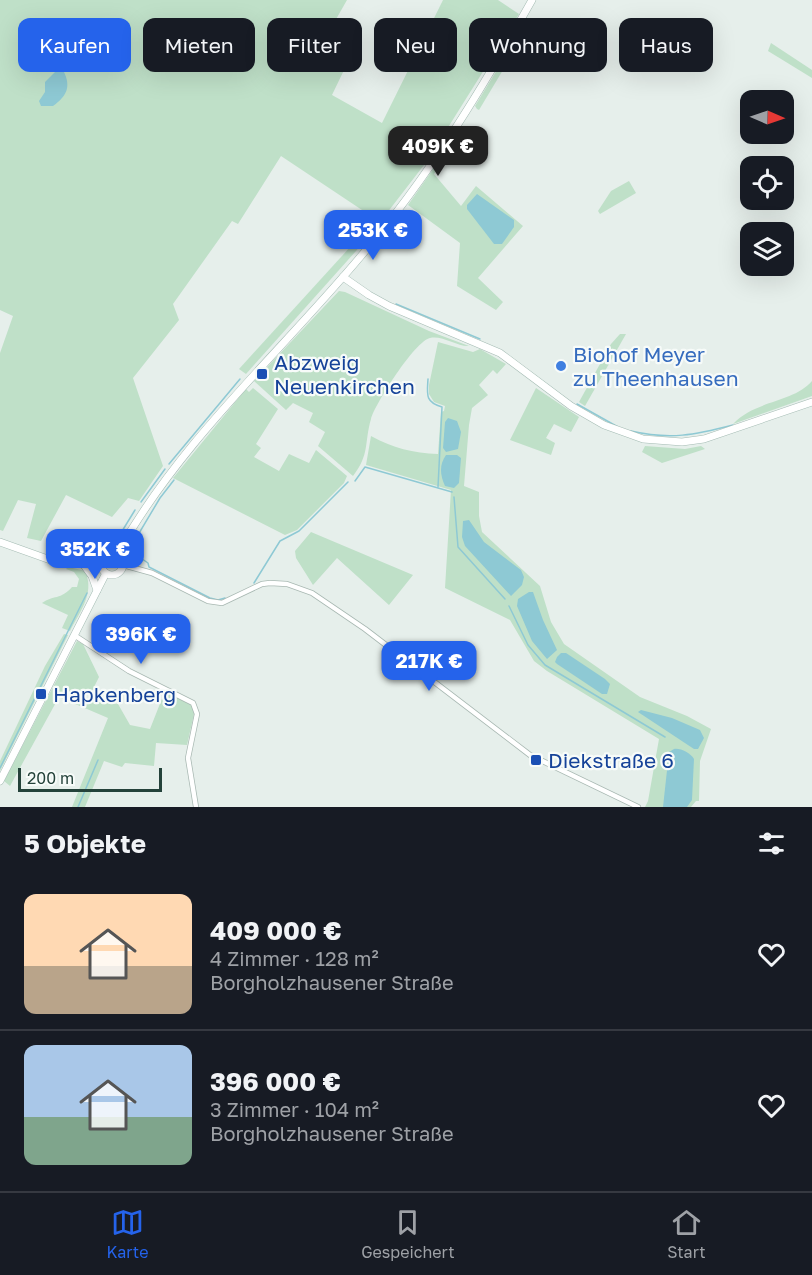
<!DOCTYPE html>
<html lang="de">
<meta charset="utf-8">
<style>
:root{--surface:#171b24;--page:#242831;--text:#f1f3f6;--muted:#9ea1a6;--line:#363941;--accent:#2563eb}
body{margin:0;font-family:"Golos Text",sans-serif;background:var(--page);color:var(--text);height:100vh;display:flex;flex-direction:column;font-size:22px;white-space:nowrap}
*{box-sizing:border-box;margin:0}
p{font-size:20px;color:var(--muted)}
.icon{flex:none;width:33px;height:33px;fill:none;stroke:currentColor;stroke-width:2;stroke-linecap:round;stroke-linejoin:round}
.map{position:relative;height:807px;overflow:hidden}
.panel{display:flex;flex-direction:column;background:var(--surface);flex:1}
.panel>*{flex:none}
.top-card{position:absolute;left:18px;top:18px;width:777px;height:54px;display:flex;gap:12px}
.needle{width:39px;rotate:92deg}
.buttons{position:absolute;left:740px;top:90px;display:grid;gap:12px}
.buttons a{display:grid;place-items:center;width:54px;height:54px;border-radius:12px;background:var(--surface);box-shadow:0 6px 24px #0002;font-size:30px}
.scale{position:absolute;left:18px;bottom:15px;width:144px;box-sizing:border-box;padding-left:6px;border:3px solid #24423a;border-top:0;font-size:16px;line-height:21px;white-space:nowrap;color:#24423a;-webkit-text-stroke:4px #f7fbf9;paint-order:stroke}
.price{position:absolute;translate:-50% -51px;padding:0 14px;border-radius:12px;background:var(--accent);color:#fff;font-size:20px;line-height:39px;filter:drop-shadow(0 2px 3px #0008)}
.price::after{content:'';position:absolute;left:50%;top:36px;width:18px;height:14px;margin-left:-9px;background:inherit;clip-path:polygon(0 0,100% 0,50% 100%)}
.price.active{background:#222;color:#fff}
ul{padding:0;list-style:none}
li{display:flex;align-items:center;gap:18px;height:150px;padding:0 24px}
li+li{border-top:2px solid var(--line)}
li span{display:grid;place-items:center;flex:none;width:168px;height:120px;border-radius:12px;color:#555}
li>.icon{margin-inline-start:auto}
span .icon{width:72px;height:72px;fill:#fffc;stroke-width:1}
li b{font-size:26px}
h2{display:flex;justify-content:space-between;align-items:center;height:72px;padding:0 24px;font-size:26px}
.tag{padding:0 21px;border-radius:12px;background:var(--surface);box-shadow:0 6px 24px #0002;font-size:21px;line-height:54px}
.tag.active{background:var(--accent);color:#fff}
.tabs{display:flex;justify-content:space-around;align-items:center;height:84px;border-top:2px solid var(--line);background:var(--surface);font-size:16px;color:var(--muted)}
.tabs a{display:grid;justify-items:center;gap:3px}
.tabs .active{color:var(--accent)}
.map>svg:first-child{display:block}
.green{fill:#bfe0c8}
.water{fill:#8ec9d4}
.lines{fill:none;stroke-linecap:round;stroke-linejoin:round}
.stream{stroke:#8ec9d4;stroke-width:1.5}
.street-casing{stroke:#a8b8b2;stroke-width:6}
.secondary-casing{stroke:#a4bbb3;stroke-width:8}
.street{stroke:#fff;stroke-width:4.5}
.secondary{stroke:#fff;stroke-width:7}
.shop-dot{fill:#3f7fe0;stroke:#f7fbf9;stroke-width:2}
.transit-dot{fill:#1a4fb4;stroke:#f7fbf9;stroke-width:2}
.labels{text-anchor:middle;dominant-baseline:central;stroke-width:4.5;stroke-linejoin:round;paint-order:stroke}
.shop-label{font-size:21px;fill:#366cbe;stroke:#f7fbf9;text-anchor:start}
.transit-label{font-size:21px;fill:#164399;stroke:#f7fbf9;text-anchor:start}
</style>
<div class="map">
<svg width="812" height="807" viewBox="0 0 812 807">
<rect width="100%" height="100%" fill="#e6efeb"/>
<!-- green -->
<g class="green">
<path d="M 0,0 L 347,0 L 331,28 L 358,41 L 332,95 L 382,123 L 443,0 L 498,0 L 519,14 L 432,153 L 428,151 L 425,155 L 429,158 L 424,165 L 380,222 L 281,156 L 238,224 L 232,221 L 173,304 L 179,320 L 133,378 L 163,466 L 139,501 L 128,498 L 112,517 L 66,495 L 41,541 L 27,538 L 36,504 L 18,500 L 3,531 L 0,530 L 0,353 L 13,316 L 0,310 Z"/>
<path d="M 514,42 L 518,45 L 479,110 L 477,109 L 475,106 Z"/>
<path d="M 771,43 L 812,70 L 812,78 L 768,51 Z"/>
<path d="M 436,165 L 439,166 L 434,174 L 461,206 L 476,186 L 523,226 L 478,278 L 503,302 L 496,310 L 457,286 L 460,243 L 408,205 Z"/>
<path d="M 629,181 L 636,193 L 600,214 L 598,211 L 611,191 Z"/>
<path d="M 372,223 L 376,226 L 356,251 L 246,374 L 239,369 Z"/>
<path d="M 339,291 L 345,292 L 429,331 L 469,346 C 458,347 442,335 430,338 C 415,341 375,404 371,419 C 364,443 370,454 353,476 L 318,446 L 325,432 L 309,422 L 313,413 L 293,403 L 286,410 L 254,381 Z"/>
<path d="M 620,334 L 626,334 L 585,406 L 579,402 L 611,344 Z"/>
<path d="M 438,342 L 473,352 L 480,349 L 506,364 L 497,374 L 493,370 L 479,385 L 488,395 L 472,408 L 469,425 L 464,486 L 479,492 L 479,516 L 482,532 L 540,586 L 551,622 L 564,644 L 640,697 L 687,716 L 711,729 L 700,761 L 699,801 L 696,801 L 691,807 L 645,807 L 648,801 L 659,739 L 547,671 L 534,661 L 510,620 L 445,588 L 451,490 L 366,465 L 371,436 C 393,448 413,453 438,454 L 441,412 L 444,411 L 445,406 L 434,402 L 429,394 L 429,385 Z"/>
<path d="M 812,381 L 812,396 L 733,424 C 755,400 793,403 812,381 Z"/>
<path d="M 253,388 L 278,409 L 256,444 L 261,448 L 254,457 L 279,471 L 289,454 L 309,463 L 316,450 L 347,476 L 344,483 L 297,530 L 285,535 L 173,478 L 246,389 L 249,392 Z"/>
<path d="M 536,388 L 579,417 L 571,432 L 554,424 L 546,438 L 555,443 L 551,455 L 510,440 Z"/>
<path d="M 645,446 L 685,449 L 701,446 L 705,449 L 662,463 L 642,452 Z"/>
<path d="M 311,532 L 413,575 L 389,605 L 337,558 L 313,585 L 296,558 L 295,551 Z"/>
<path d="M 68,567 L 82,570 L 89,575 L 87,577 C 93,596 78,615 70,631 L 62,628 L 68,615 L 42,603 C 53,595 61,600 72,587 L 77,587 L 79,579 L 74,572 L 66,569 Z"/>
<path d="M 64,634 L 68,635 L 0,771 L 0,761 L 45,666 Z"/>
<path d="M 77,641 L 83,644 L 99,677 L 92,691 L 85,693 L 83,698 L 118,704 L 130,725 L 150,729 L 165,691 L 192,704 L 194,714 L 187,745 L 156,743 L 154,766 L 125,763 L 122,767 L 104,761 L 85,807 L 72,807 L 108,718 L 59,697 L 10,786 L 4,781 Z"/>
</g>
<!-- water -->
<g class="water">
<path d="M 55,72 L 64,72 C 71,87 67,96 53,106 L 41,106 L 39,101 L 45,92 L 45,82 Z"/>
<path d="M 477,194 L 514,220 L 514,227 L 502,244 L 494,244 L 467,209 L 467,205 Z"/>
<path d="M 448,418 L 457,421 L 461,432 L 458,449 L 446,452 L 443,448 L 445,422 Z"/>
<path d="M 446,455 L 457,455 L 461,458 L 459,483 L 454,488 L 445,486 C 440,475 439,465 446,455 Z"/>
<path d="M 469,520 L 484,542 L 521,570 L 524,577 L 522,585 L 511,596 L 465,546 L 462,537 L 463,521 Z"/>
<path d="M 529,592 L 533,592 L 543,620 L 557,650 L 547,659 L 532,641 L 517,606 L 518,599 Z"/>
<path d="M 561,653 L 566,653 L 605,679 L 610,684 L 607,694 L 602,694 L 557,664 L 555,662 L 557,657 Z"/>
<path d="M 641,710 L 672,718 L 700,730 L 704,738 L 698,749 L 694,749 L 638,712 Z"/>
<path d="M 674,749 C 681,748 690,753 694,759 L 692,800 L 687,807 L 663,807 L 669,752 Z"/>
</g>
<g class="lines">
<!-- stream -->
<g class="stream">
<path d="M 396,304 L 480,339"/>
<path d="M 428,379 C 427,395 425,402 442,407 L 438,487"/>
<path d="M 577,404 L 618,427"/>
<path d="M 631,431 C 670,440 695,435 733,425"/>
<path d="M 169,464 L 240,379"/>
<path d="M 174,480 L 160,498 L 129,550 L 148,563 L 149,567 L 210,598 L 218,600 L 225,598"/>
<path d="M 355,481 L 365,467 L 452,492"/>
<path d="M 454,497 L 458,547 L 505,599"/>
<path d="M 141,502 L 165,469"/>
<path d="M 116,541 L 135,510"/>
<path d="M 254,583 L 280,541 L 299,531 L 348,482"/>
<path d="M 509,606 L 528,645 L 545,665 L 665,737"/>
<path d="M 0,768 L 87,593"/>
<path d="M 78,807 L 98,760"/>
</g>
<defs>
<g id="street">
<path d="M 123,565 L 152,573 L 208,601 L 222,603 L 262,584 L 270,583 L 287,584 L 312,593 L 365,629 L 530,755 L 638,807"/>
<path d="M 74,635 L 129,671 L 193,703 L 197,714 L 188,758 L 196,807"/>
</g>
<g id="secondary">
<path d="M 343,277 L 369,295 L 389,306 L 500,353 L 571,406 L 604,425 L 643,439 L 682,442 L 704,439 L 812,402"/>
<path d="M 0,542 L 56,562 L 101,564"/>
<circle cx="112" cy="564" r="11"/>
<path d="M 117,554 C 181,440 279,354 361,256 C 428,178 482,89 532,0"/>
<path d="M 83,564 L 92,576 L 97,590"/>
<path d="M 0,781 L 106,573"/>
</g>
</defs>
<!-- street casing -->
<use href="#street" class="street-casing"/>
<!-- secondary casing -->
<use href="#secondary" class="secondary-casing"/>
<!-- street -->
<use href="#street" class="street"/>
<!-- secondary -->
<use href="#secondary" class="secondary"/>
</g>
<!-- markers -->
<circle class="shop-dot" cx="561" cy="366" r="6"/>
<g class="transit-dot">
<rect x="256" y="368" width="12" height="12" rx="3"/>
<rect x="35" y="688" width="12" height="12" rx="3"/>
<rect x="530" y="754" width="12" height="12" rx="3"/>
</g>
<g class="labels">
<!-- shop labels -->
<g class="shop-label">
<text x="573" y="354">Biohof Meyer<tspan x="573" dy="24">zu Theenhausen</tspan></text>
</g>
<!-- transit labels -->
<g class="transit-label">
<text x="274" y="362">Abzweig<tspan x="274" dy="24">Neuenkirchen</tspan></text>
<text x="53" y="694">Hapkenberg</text>
<text x="548" y="760">Diekstraße 6</text>
</g>
</g>
</svg>
<div class="buttons">
<a><svg class="needle" viewBox="-14 -14 28 28"><path d="M0-13l5 13h-10z" fill="#e53935"/><path d="M0 13l5-13h-10z" fill="#9ea1a6"/></svg></a>
<a><svg class="icon" aria-label="locate" viewBox="0 0 24 24"><circle cx="12" cy="12" r="6"/><path d="M12 2v4M12 18v4M2 12h4M18 12h4"/></svg></a>
<a><svg class="icon" aria-label="layers" viewBox="0 0 24 24"><path d="M12 4l9 5-9 5-9-5zM3 14l9 5 9-5"/></svg></a>
</div>
<div class="scale">200 m</div>
<b class="price active" style="left:438px;top:177px">409K €</b>
<b class="price" style="left:373px;top:261px">253K €</b>
<b class="price" style="left:95px;top:580px">352K €</b>
<b class="price" style="left:141px;top:665px">396K €</b>
<b class="price" style="left:429px;top:692px">217K €</b>
<div class="top-card">
<a class="tag active">Kaufen</a>
<a class="tag">Mieten</a>
<a class="tag">Filter</a>
<a class="tag">Neu</a>
<a class="tag">Wohnung</a>
<a class="tag">Haus</a>
</div>
</div>
<section class="panel">
<h2>5 Objekte<svg class="icon" aria-label="filters" viewBox="0 0 24 24"><path d="M4 7h16M4 17h16"/><circle cx="9" cy="7" r="2"/><circle cx="15" cy="17" r="2"/></svg></h2>
<ul>
<li><span style="background:linear-gradient(#ffd9b3 60%,#b9a48a 0)"><svg class="icon" aria-label="home" viewBox="0 0 24 24"><path d="M3 11l9-7 9 7M6 9v11h12V9"/></svg></span><div><b>409 000 €</b><p>4 Zimmer · 128 m²</p><p>Borgholzhausener Straße</p></div><svg class="icon" aria-label="heart" viewBox="0 0 24 24"><path d="M12 20l-8-8c-3-5 5-10 8-4 3-6 11-1 8 4z"/></svg></li>
<li><span style="background:linear-gradient(#a9c7e8 60%,#7fa58c 0)"><svg class="icon" aria-label="home" viewBox="0 0 24 24"><path d="M3 11l9-7 9 7M6 9v11h12V9"/></svg></span><div><b>396 000 €</b><p>3 Zimmer · 104 m²</p><p>Borgholzhausener Straße</p></div><svg class="icon" aria-label="heart" viewBox="0 0 24 24"><path d="M12 20l-8-8c-3-5 5-10 8-4 3-6 11-1 8 4z"/></svg></li>
</ul>
</section>
<nav class="tabs">
<a class="active"><svg class="icon" aria-label="map" viewBox="0 0 24 24"><path d="M3 6l6-2 6 2 6-2v14l-6 2-6-2-6 2zM9 4v14M15 6v14"/></svg>Karte</a>
<a><svg class="icon" aria-label="saved" viewBox="0 0 24 24"><path d="M7 4h10v16l-5-4-5 4z"/></svg>Gespeichert</a>
<a><svg class="icon" aria-label="home" viewBox="0 0 24 24"><path d="M3 11l9-7 9 7M6 9v11h12V9"/></svg>Start</a>
</nav>
